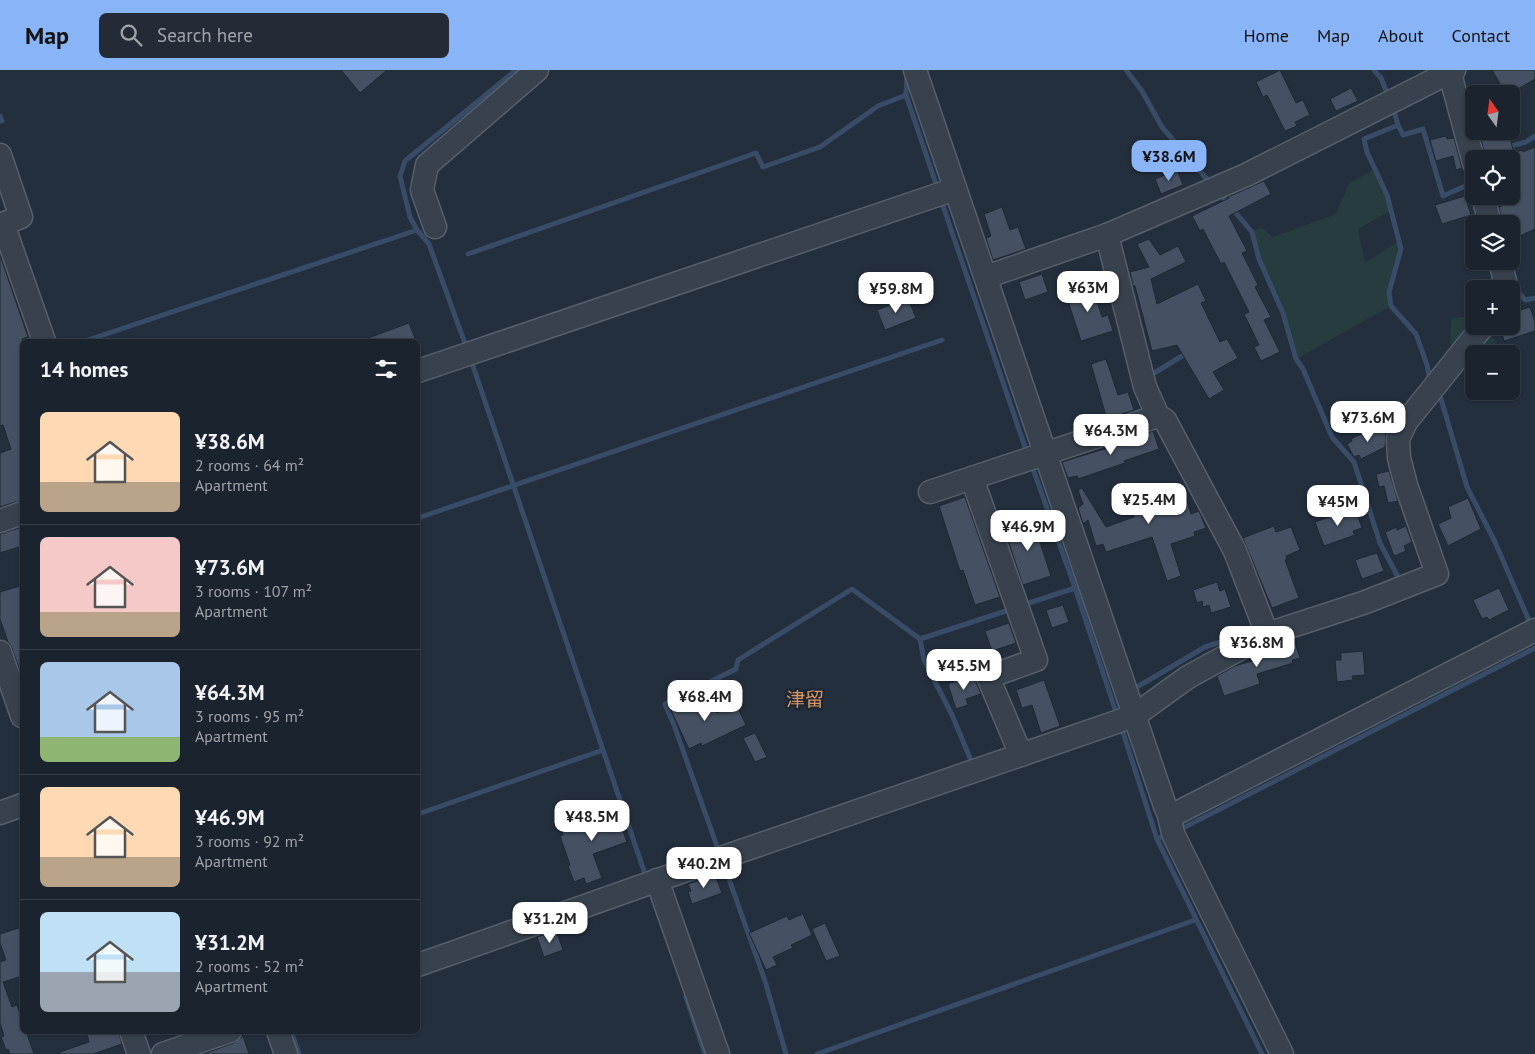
<!DOCTYPE html>
<meta charset="utf-8">
<style>
:root{--surface:#1b232e;--page:#242b36;--text:#f1f3f6;--muted:#a0a4aa;--line:#39404a;--accent:#8ab4f8}
body{margin:0;font-family:"PT Sans","Noto Sans JP",sans-serif;background:var(--page);color:var(--text);height:100vh;display:flex;flex-direction:column;font-size:19px;white-space:nowrap}
*{box-sizing:border-box;margin:0}
p{font-size:16px;color:var(--muted)}
.icon{flex:none;width:28px;height:28px;fill:none;stroke:currentColor;stroke-width:2;stroke-linecap:round;stroke-linejoin:round}
.map{position:relative;flex:1;overflow:hidden}
.panel{position:absolute;left:20px;top:269px;width:400px;height:695px;display:flex;flex-direction:column;background:var(--surface);border-radius:8px;box-shadow:0 1px 4px #0004,0 0 0 1px var(--line)}
.panel>*{flex:none}
.needle{width:32px;rotate:346deg}
.fabs{position:absolute;left:1465px;top:15px;display:grid;gap:10px}
.fabs a{display:grid;place-items:center;width:55px;height:55px;border-radius:8px;background:var(--surface);box-shadow:0 1px 4px #0004,0 0 0 1px var(--line);font-size:25px}
.price{position:absolute;translate:-50% -42px;padding:0 11px;border-radius:10px;background:#fff;color:#222;font-size:16px;line-height:32px;filter:drop-shadow(0 1px 2px #0008)}
.price::after{content:'';position:absolute;left:50%;top:30px;width:15px;height:11px;margin-left:-8px;background:inherit;clip-path:polygon(0 0,100% 0,50% 100%)}
.price.current{background:var(--accent);color:#111}
ul{padding:0;list-style:none}
li{display:flex;align-items:center;gap:15px;height:125px;padding:0 20px}
li+li{border-top:1px solid var(--line)}
li span{display:grid;place-items:center;flex:none;width:140px;height:100px;border-radius:8px;color:#555}
li>.icon{margin-inline-start:auto}
span .icon{width:60px;height:60px;fill:#fffc;stroke-width:1}
li b{font-size:21px}
h2{display:flex;justify-content:space-between;align-items:center;height:60px;padding:0 20px;font-size:21px}
header{display:flex;align-items:center;gap:30px;box-sizing:border-box;height:70px;padding:0 25px;background:var(--accent);color:#111}
header strong{font-size:24px}
nav{display:flex;gap:28px;margin-inline-start:auto;font-size:18px}
.search{width:350px;height:45px;background:var(--page);display:flex;align-items:center;gap:12px;box-sizing:border-box;padding:0 18px;border-radius:8px;color:var(--muted);font-size:19px}
.map>svg:first-child{display:block}
.green{fill:#263c3f}
.lines{fill:none;stroke-linecap:round;stroke-linejoin:round}
.stream{stroke:#394c67;stroke-width:5}
.building{fill:#455162;stroke:#1f2835}
.minor-casing{stroke:#565f6c;stroke-width:25}
.minor{stroke:#38414e;stroke-width:22}
.labels{text-anchor:middle;dominant-baseline:central;stroke-width:4.5;stroke-linejoin:round;paint-order:stroke}
.neighbourhood-label{font-size:19px;fill:#d59563;stroke:#1d2633}
</style>
<header>
<strong>Map</strong>
<div class="search"><svg class="icon" aria-label="search" viewBox="0 0 24 24"><circle cx="10" cy="10" r="6"/><path d="M15 15l6 6"/></svg>Search here</div>
<nav><a>Home</a><a>Map</a><a>About</a><a>Contact</a></nav>
</header>
<div class="map">
<svg width="1535" height="984" viewBox="0 0 1535 984">
<rect width="100%" height="100%" fill="#242f3e"/>
<!-- green -->
<g class="green">
<path d="M 1375,99 L 1387,125 L 1391,140 L 1358,159 L 1365,193 L 1399,171 L 1401,179 L 1389,222 L 1391,236 L 1296,289 L 1283,243 L 1259,189 L 1252,162 L 1261,157 L 1273,167 L 1336,144 L 1349,113 Z"/>
<path d="M 1472,245 L 1474,246 L 1474,256 L 1486,256 L 1503,284 L 1474,284 L 1474,302 L 1466,285 L 1450,274 L 1451,249 Z"/>
</g>
<g class="lines">
<!-- stream -->
<g class="stream">
<path d="M 1126,0 L 1142,21 L 1162,57 L 1211,114"/>
<path d="M 1374,0 L 1381,8 L 1389,28"/>
<path d="M 907,6 L 906,25 L 938,120"/>
<path d="M 1393,38 L 1398,55 L 1364,69 L 1367,82 L 1387,125 L 1401,179 L 1389,222 L 1391,236 L 1416,264 L 1427,295 L 1430,310"/>
<path d="M 0,46 L 2,51 L 0,51"/>
<path d="M 1398,55 L 1403,65 L 1423,59 L 1443,126 L 1474,112"/>
<path d="M 1507,77 L 1526,72 L 1535,66"/>
<path d="M 1220,124 L 1252,162 L 1259,189 L 1283,243 L 1296,289 L 1303,299 L 1332,367 L 1354,392 L 1380,473 L 1398,507"/>
<path d="M 941,130 L 1027,383"/>
<path d="M 468,184 L 756,83 L 763,97 L 820,77 L 878,36 L 906,25"/>
<path d="M 1512,211 L 1513,215 L 1525,230 L 1535,228"/>
<path d="M 85,271 L 417,160"/>
<path d="M 467,279 L 429,174 L 417,160 L 410,147 L 400,106 L 405,91 L 516,0"/>
<path d="M 471,290 L 646,807"/>
<path d="M 1151,308 L 1151,305 L 1182,286"/>
<path d="M 1437,324 L 1441,329 L 1467,417 L 1495,472 L 1530,553"/>
<path d="M 1031,393 L 1075,518 L 1117,645"/>
<path d="M 418,448 L 942,270"/>
<path d="M 1023,535 L 1075,518"/>
<path d="M 920,569 L 924,590 L 952,645 L 970,688"/>
<path d="M 1137,617 L 1205,577 L 1248,563"/>
<path d="M 1121,656 L 1157,769"/>
<path d="M 418,744 L 603,680"/>
<path d="M 1177,761 L 1535,578"/>
<path d="M 1167,765 L 1157,769 L 1262,984"/>
<path d="M 719,782 L 674,655 L 665,634 L 736,599 L 738,590 L 852,519 L 920,569 L 1012,539"/>
<path d="M 723,792 L 765,911 L 786,984"/>
<path d="M 686,927 L 705,984"/>
<path d="M 291,961 L 299,984"/>
<path d="M 817,984 L 1195,850"/>
</g>
</g>
<!-- building -->
<g class="building">
<path d="M 341,0 L 387,0 L 360,23 Z"/>
<path d="M 1280,0 L 1296,33 L 1303,30 L 1310,45 L 1295,52 L 1297,56 L 1285,61 L 1267,25 L 1263,27 L 1256,12 Z"/>
<path d="M 1492,0 L 1535,0 L 1535,9 L 1518,19 L 1516,16 L 1505,22 Z"/>
<path d="M 1351,18 L 1358,31 L 1336,41 L 1330,29 Z"/>
<path d="M 1479,61 L 1508,61 L 1514,83 L 1522,80 L 1523,82 L 1535,77 L 1535,159 L 1511,170 L 1511,154 L 1503,154 L 1499,137 L 1511,132 L 1511,89 L 1486,89 Z"/>
<path d="M 1446,66 L 1447,69 L 1454,68 L 1462,98 L 1456,100 L 1453,86 L 1436,91 L 1430,70 Z"/>
<path d="M 1177,100 L 1183,115 L 1161,124 L 1155,109 Z"/>
<path d="M 1264,111 L 1271,124 L 1229,146 L 1247,181 L 1242,183 L 1258,215 L 1255,217 L 1271,247 L 1264,250 L 1280,282 L 1261,291 L 1254,277 L 1259,275 L 1244,244 L 1249,242 L 1224,192 L 1221,194 L 1203,159 L 1200,161 L 1192,146 L 1229,128 L 1228,127 Z"/>
<path d="M 1465,126 L 1471,145 L 1442,154 L 1435,135 Z"/>
<path d="M 1002,137 L 1010,160 L 1018,157 L 1026,179 L 993,190 L 986,168 L 991,166 L 984,144 Z"/>
<path d="M 1149,169 L 1160,185 L 1178,176 L 1186,192 L 1151,209 L 1157,234 L 1198,214 L 1206,231 L 1201,233 L 1220,272 L 1227,269 L 1238,288 L 1213,302 L 1224,320 L 1209,329 L 1177,275 L 1152,281 L 1135,216 L 1133,216 L 1130,202 L 1149,197 L 1137,174 Z"/>
<path d="M 0,185 L 28,267 L 22,269 L 22,430 L 0,437 L 0,383 L 11,379 L 3,355 L 0,356 Z"/>
<path d="M 1042,204 L 1048,222 L 1025,230 L 1019,212 Z"/>
<path d="M 1091,213 L 1102,247 L 1108,245 L 1113,261 L 1081,271 L 1065,222 Z"/>
<path d="M 908,228 L 916,248 L 885,260 L 877,240 Z"/>
<path d="M 1530,237 L 1535,252 L 1535,261 L 1504,271 L 1500,256 L 1511,256 L 1511,243 Z"/>
<path d="M 409,253 L 416,271 L 363,271 L 363,270 Z"/>
<path d="M 1106,289 L 1118,325 L 1128,322 L 1134,340 L 1107,349 L 1091,294 Z"/>
<path d="M 1382,357 L 1386,365 L 1385,377 L 1361,389 L 1359,385 L 1354,387 L 1347,374 L 1352,371 L 1351,369 L 1363,363 L 1364,365 Z"/>
<path d="M 1153,361 L 1159,379 L 1124,391 L 1125,393 L 1078,409 L 1077,406 L 1068,408 L 1062,392 L 1124,373 L 1124,371 Z"/>
<path d="M 1389,401 L 1398,431 L 1388,433 L 1384,416 L 1379,417 L 1376,404 Z"/>
<path d="M 1181,413 L 1191,444 L 1199,441 L 1206,458 L 1194,462 L 1195,466 L 1171,474 L 1181,506 L 1167,511 L 1152,467 L 1106,482 L 1103,474 L 1096,476 L 1088,450 L 1083,454 L 1078,438 L 1083,434 L 1078,420 L 1082,418 L 1106,457 L 1134,447 L 1129,433 L 1160,423 L 1159,420 Z"/>
<path d="M 965,427 L 1000,527 L 975,535 L 963,500 L 960,501 L 939,436 Z"/>
<path d="M 1468,428 L 1481,459 L 1448,476 L 1438,454 L 1451,448 L 1448,437 Z"/>
<path d="M 1346,441 L 1347,444 L 1356,441 L 1362,458 L 1353,461 L 1355,465 L 1324,476 L 1315,452 Z"/>
<path d="M 1032,448 L 1051,506 L 1023,515 L 1004,458 Z"/>
<path d="M 1274,456 L 1276,462 L 1291,457 L 1300,480 L 1286,486 L 1287,490 L 1285,490 L 1299,528 L 1272,538 L 1243,468 Z"/>
<path d="M 1406,456 L 1412,472 L 1404,476 L 1406,481 L 1394,486 L 1385,462 L 1397,457 L 1397,460 Z"/>
<path d="M 22,457 L 22,476 L 0,483 L 0,464 Z"/>
<path d="M 1377,483 L 1384,501 L 1362,509 L 1355,490 Z"/>
<path d="M 1217,512 L 1220,521 L 1225,519 L 1231,537 L 1211,543 L 1209,535 L 1203,537 L 1202,531 L 1197,533 L 1193,520 Z"/>
<path d="M 20,516 L 22,525 L 22,607 L 12,578 L 8,572 L 0,549 L 0,522 Z"/>
<path d="M 1499,518 L 1509,540 L 1489,550 L 1487,547 L 1482,549 L 1473,530 Z"/>
<path d="M 1063,535 L 1069,552 L 1052,558 L 1046,540 Z"/>
<path d="M 1009,553 L 1016,573 L 992,581 L 985,561 Z"/>
<path d="M 1294,569 L 1300,588 L 1292,590 L 1293,593 L 1257,604 L 1260,614 L 1224,626 L 1217,606 L 1235,596 L 1272,585 L 1270,578 Z"/>
<path d="M 1363,581 L 1365,605 L 1352,606 L 1353,610 L 1337,612 L 1335,590 L 1341,590 L 1341,583 Z"/>
<path d="M 975,604 L 976,612 L 981,624 L 966,629 L 968,635 L 956,639 L 948,614 Z"/>
<path d="M 1044,610 L 1060,656 L 1041,663 L 1032,635 L 1022,638 L 1016,620 Z"/>
<path d="M 686,629 L 691,639 L 711,630 L 717,643 L 736,634 L 746,655 L 702,676 L 701,673 L 689,679 L 669,636 Z"/>
<path d="M 755,663 L 767,687 L 755,692 L 743,668 Z"/>
<path d="M 612,730 L 627,772 L 593,784 L 602,808 L 586,814 L 584,808 L 574,812 L 568,796 L 570,795 L 560,766 L 563,765 L 562,761 L 595,749 L 591,738 Z"/>
<path d="M 715,805 L 722,823 L 692,834 L 688,822 L 691,821 L 688,814 Z"/>
<path d="M 803,844 L 812,865 L 791,875 L 793,878 L 773,887 L 777,895 L 766,900 L 749,863 L 787,846 L 789,850 Z"/>
<path d="M 825,853 L 840,886 L 826,891 L 812,859 Z"/>
<path d="M 22,857 L 22,906 L 3,912 L 12,937 L 17,935 L 22,951 L 22,961 L 26,961 L 34,984 L 10,984 L 8,979 L 6,980 L 1,967 L 4,966 L 0,953 L 0,892 L 6,890 L 0,873 L 0,864 Z"/>
<path d="M 556,860 L 563,880 L 544,887 L 537,867 Z"/>
<path d="M 86,961 L 118,961 L 122,974 L 93,984 L 60,984 L 60,982 L 89,972 Z"/>
<path d="M 243,966 L 249,984 L 203,984 L 234,973 Z"/>
</g>
<g class="lines">
<defs>
<g id="minor">
<path d="M 915,0 L 1165,736 C 1171,747 1170,755 1174,766 L 1282,984"/>
<path d="M 1449,0 L 1474,93"/>
<path d="M 0,85 L 21,147 L 0,155"/>
<path d="M 1483,126 L 1490,154"/>
<path d="M 3,154 L 44,271"/>
<path d="M 435,157 L 422,120 L 427,95 L 537,0"/>
<path d="M 1107,165 L 1145,317 L 1158,346 L 1165,350 L 1235,481 L 1267,564"/>
<path d="M 1500,191 L 1505,211 L 1502,219"/>
<path d="M 986,207 L 1107,165 L 1246,105 L 1454,0"/>
<path d="M 418,301 L 955,119"/>
<path d="M 972,408 L 1036,590 L 988,607 L 1021,685"/>
<path d="M 930,422 L 1158,346"/>
<path d="M 0,451 L 22,443"/>
<path d="M 0,582 L 22,646"/>
<path d="M 0,743 L 22,735"/>
<path d="M 1171,746 L 1535,560"/>
<path d="M 657,810 L 718,984"/>
<path d="M 418,895 L 715,790 L 1134,646 L 1188,607 L 1267,564 L 1363,533 L 1437,504 L 1406,415 L 1399,388 L 1398,369 L 1406,352 L 1483,256"/>
<path d="M 131,961 L 139,984"/>
<path d="M 278,961 L 286,984"/>
<path d="M 163,984 L 230,961"/>
</g>
</defs>
<!-- minor casing -->
<use href="#minor" class="minor-casing"/>
<!-- minor -->
<use href="#minor" class="minor"/>
</g>
<g class="labels">
<!-- neighbourhood labels -->
<g class="neighbourhood-label">
<text x="805" y="629">津留</text>
</g>
</g>
</svg>
<div class="fabs">
<a><svg class="needle" viewBox="-14 -14 28 28"><path d="M0-13l5 13h-10z" fill="#e53935"/><path d="M0 13l5-13h-10z" fill="#a0a4aa"/></svg></a>
<a><svg class="icon" aria-label="locate" viewBox="0 0 24 24"><circle cx="12" cy="12" r="6"/><path d="M12 2v4M12 18v4M2 12h4M18 12h4"/></svg></a>
<a><svg class="icon" aria-label="layers" viewBox="0 0 24 24"><path d="M12 4l9 5-9 5-9-5zM3 14l9 5 9-5"/></svg></a>
<a>+</a>
<a>−</a>
</div>
<b class="price current" style="left:1169px;top:112px">¥38.6M</b>
<b class="price" style="left:1088px;top:243px">¥63M</b>
<b class="price" style="left:896px;top:244px">¥59.8M</b>
<b class="price" style="left:1368px;top:373px">¥73.6M</b>
<b class="price" style="left:1111px;top:386px">¥64.3M</b>
<b class="price" style="left:1149px;top:455px">¥25.4M</b>
<b class="price" style="left:1338px;top:457px">¥45M</b>
<b class="price" style="left:1028px;top:482px">¥46.9M</b>
<b class="price" style="left:1257px;top:598px">¥36.8M</b>
<b class="price" style="left:964px;top:621px">¥45.5M</b>
<b class="price" style="left:705px;top:652px">¥68.4M</b>
<b class="price" style="left:592px;top:772px">¥48.5M</b>
<b class="price" style="left:704px;top:819px">¥40.2M</b>
<b class="price" style="left:550px;top:874px">¥31.2M</b>
<section class="panel">
<h2>14 homes<svg class="icon" aria-label="filters" viewBox="0 0 24 24"><path d="M4 7h16M4 17h16"/><circle cx="9" cy="7" r="2"/><circle cx="15" cy="17" r="2"/></svg></h2>
<ul>
<li><span style="background:linear-gradient(#ffd9b3 70%,#b9a48a 0)"><svg class="icon" aria-label="home" viewBox="0 0 24 24"><path d="M3 11l9-7 9 7M6 9v11h12V9"/></svg></span><div><b>¥38.6M</b><p>2 rooms · 64 m²</p><p>Apartment</p></div></li>
<li><span style="background:linear-gradient(#f6c9c9 75%,#b9a48a 0)"><svg class="icon" aria-label="home" viewBox="0 0 24 24"><path d="M3 11l9-7 9 7M6 9v11h12V9"/></svg></span><div><b>¥73.6M</b><p>3 rooms · 107 m²</p><p>Apartment</p></div></li>
<li><span style="background:linear-gradient(#a9c7e8 75%,#8fb573 0)"><svg class="icon" aria-label="home" viewBox="0 0 24 24"><path d="M3 11l9-7 9 7M6 9v11h12V9"/></svg></span><div><b>¥64.3M</b><p>3 rooms · 95 m²</p><p>Apartment</p></div></li>
<li><span style="background:linear-gradient(#ffd9b3 70%,#b9a48a 0)"><svg class="icon" aria-label="home" viewBox="0 0 24 24"><path d="M3 11l9-7 9 7M6 9v11h12V9"/></svg></span><div><b>¥46.9M</b><p>3 rooms · 92 m²</p><p>Apartment</p></div></li>
<li><span style="background:linear-gradient(#bfe0f5 60%,#9aa5b1 0)"><svg class="icon" aria-label="home" viewBox="0 0 24 24"><path d="M3 11l9-7 9 7M6 9v11h12V9"/></svg></span><div><b>¥31.2M</b><p>2 rooms · 52 m²</p><p>Apartment</p></div></li>
</ul>
</section>
</div>
